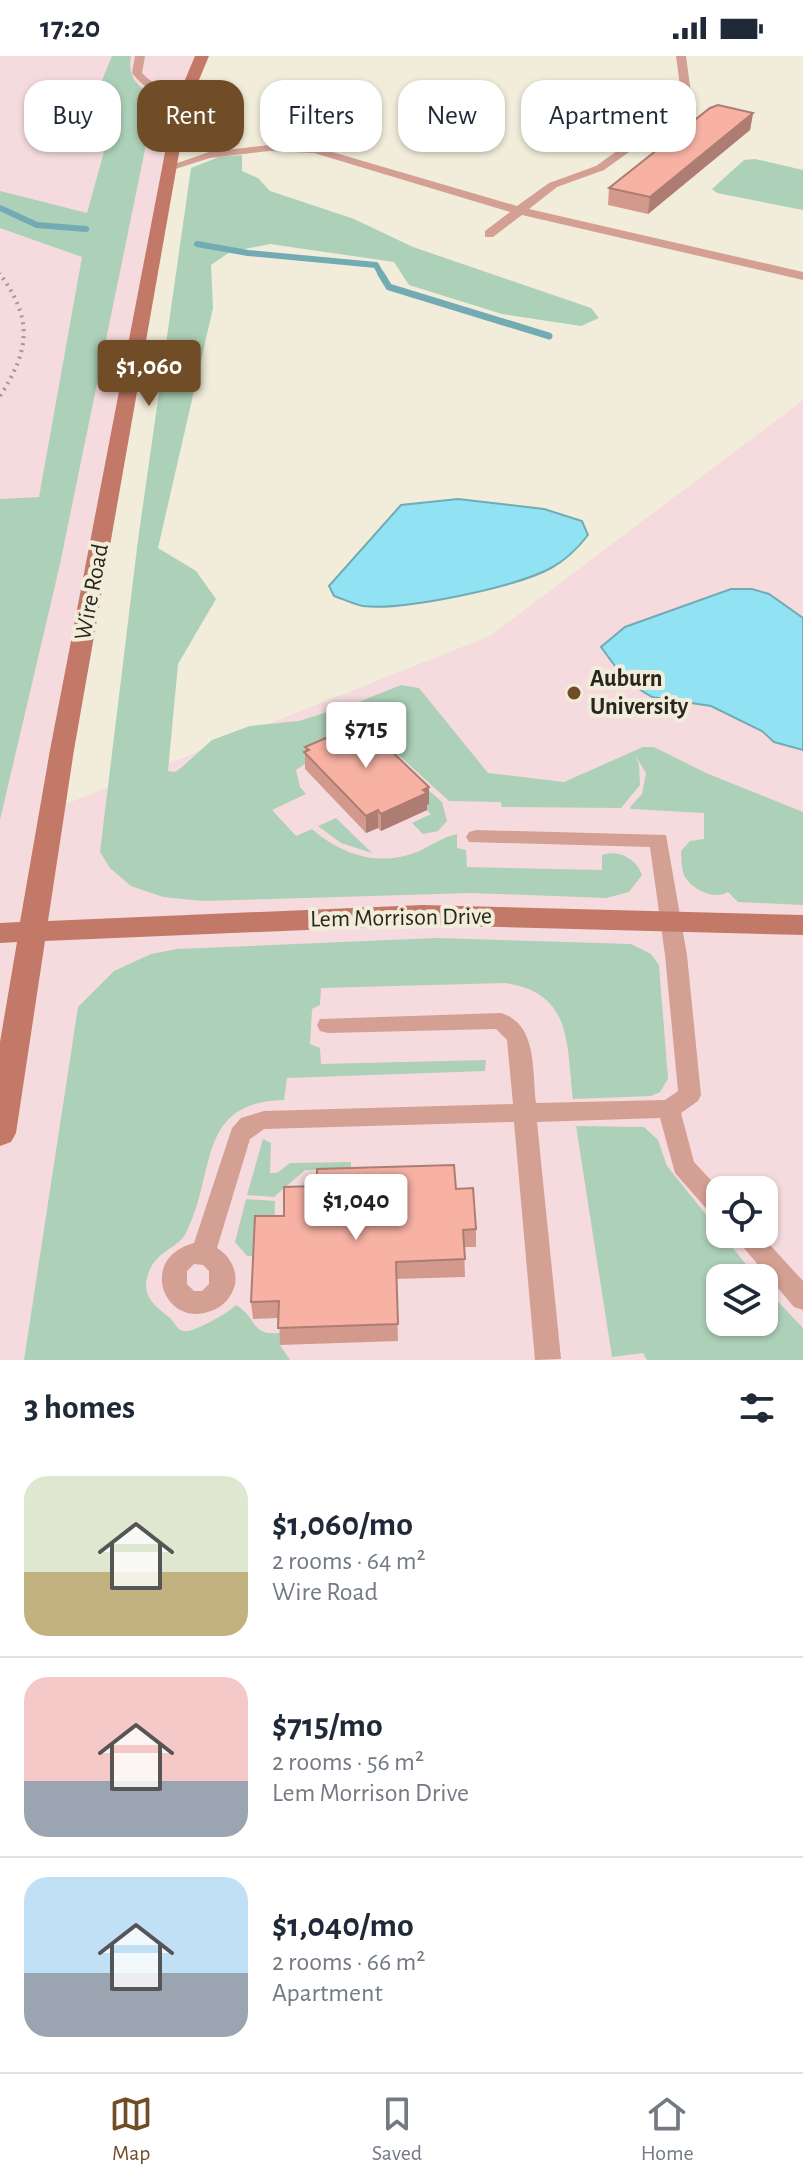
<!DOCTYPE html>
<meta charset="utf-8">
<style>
:root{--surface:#fff;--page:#f6f6f7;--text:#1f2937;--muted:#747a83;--line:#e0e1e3;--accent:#714d27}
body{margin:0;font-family:"Alegreya Sans",sans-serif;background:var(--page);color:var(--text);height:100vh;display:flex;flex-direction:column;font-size:30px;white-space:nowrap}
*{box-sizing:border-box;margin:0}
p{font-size:26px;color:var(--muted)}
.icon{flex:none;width:44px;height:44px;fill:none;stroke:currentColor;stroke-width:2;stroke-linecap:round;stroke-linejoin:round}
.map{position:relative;height:1304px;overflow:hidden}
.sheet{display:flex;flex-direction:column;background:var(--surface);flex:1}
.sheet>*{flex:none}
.hud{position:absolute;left:24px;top:24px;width:756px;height:72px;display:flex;gap:16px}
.tools{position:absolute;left:706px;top:1120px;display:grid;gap:16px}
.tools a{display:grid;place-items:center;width:72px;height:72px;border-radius:16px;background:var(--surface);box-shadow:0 2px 6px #0004;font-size:40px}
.price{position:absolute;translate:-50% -68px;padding:0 18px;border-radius:8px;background:#fff;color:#222;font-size:26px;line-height:52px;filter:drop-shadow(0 2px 4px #0008)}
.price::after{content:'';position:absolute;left:50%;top:48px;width:24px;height:18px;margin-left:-12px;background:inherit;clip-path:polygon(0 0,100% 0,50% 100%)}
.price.on{background:var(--accent);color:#fff}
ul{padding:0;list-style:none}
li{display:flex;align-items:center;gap:24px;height:200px;padding:0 24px}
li+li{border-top:2px solid var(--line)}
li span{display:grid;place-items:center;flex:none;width:224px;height:160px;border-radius:24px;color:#555}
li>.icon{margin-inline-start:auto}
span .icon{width:96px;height:96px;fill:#fffc;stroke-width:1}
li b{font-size:34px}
h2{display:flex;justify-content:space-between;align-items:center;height:96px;padding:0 24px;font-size:34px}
.pill{padding:0 28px;border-radius:24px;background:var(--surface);box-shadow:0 2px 6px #0004;font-size:28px;line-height:72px}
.pill.on{background:var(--accent);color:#fff}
.status{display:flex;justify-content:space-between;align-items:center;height:56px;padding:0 40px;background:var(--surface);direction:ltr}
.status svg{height:22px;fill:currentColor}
.dock{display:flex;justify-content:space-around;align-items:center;height:112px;border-top:2px solid var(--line);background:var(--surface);font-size:22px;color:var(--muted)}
.dock a{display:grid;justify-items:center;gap:4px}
.dock .on{color:var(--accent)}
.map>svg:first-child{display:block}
.education{fill:#f6dbde;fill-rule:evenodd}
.green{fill:#add0b8}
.water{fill:#91e3f4;stroke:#72abb4;stroke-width:2}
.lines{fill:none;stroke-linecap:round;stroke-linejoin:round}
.stream-far1{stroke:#72abb4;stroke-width:6}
.stream{stroke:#72abb4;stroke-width:7}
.path-far1{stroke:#9f9c8e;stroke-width:3;stroke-dasharray:1 4;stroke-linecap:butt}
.path{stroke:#9f9c8e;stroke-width:4;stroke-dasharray:2 5;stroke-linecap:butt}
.lane{fill:#d4a093;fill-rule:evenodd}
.secondary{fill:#c37967;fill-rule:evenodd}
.wall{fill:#d4998d}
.shaded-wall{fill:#ad7d73}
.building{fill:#f7b2a4;stroke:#ad7d73;stroke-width:2}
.poi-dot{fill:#714d27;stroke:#f1edda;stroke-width:3}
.labels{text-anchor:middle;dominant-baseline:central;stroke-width:8;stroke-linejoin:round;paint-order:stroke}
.street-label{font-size:24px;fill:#28271f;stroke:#f1edda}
.poi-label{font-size:24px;font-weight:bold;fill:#28271f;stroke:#f1edda;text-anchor:start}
</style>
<div class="status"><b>17:20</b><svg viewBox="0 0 49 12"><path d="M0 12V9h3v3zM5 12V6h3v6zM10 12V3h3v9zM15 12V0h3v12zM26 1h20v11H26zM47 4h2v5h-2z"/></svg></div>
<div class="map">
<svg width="803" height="1304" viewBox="0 0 803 1304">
<rect width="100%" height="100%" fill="#f1edda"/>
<!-- education -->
<path class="education" d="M 0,0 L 202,0 L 186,38 L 53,753 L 490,580 L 803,344 L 803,1304 L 0,1304 ZM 720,1134 L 764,1134 L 764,1178 L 720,1178 ZM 720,1222 L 764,1222 L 764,1266 L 720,1266 Z"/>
<!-- green -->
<g class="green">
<path d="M 112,0 L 131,0 C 127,23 139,32 159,42 L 147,84 L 60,508 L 0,764 L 0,443 L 39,441 L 82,201 L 0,172 L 0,135 L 87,157 L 117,49 L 98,34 Z"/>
<path d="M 242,99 L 242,115 L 258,122 L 270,135 L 354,163 L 413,191 L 591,252 L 599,262 L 581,270 L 502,258 L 409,229 L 394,206 L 270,188 L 230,196 L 211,209 L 213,252 L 158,492 L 196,515 L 216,543 L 178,608 L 168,715 L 175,716 L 182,711 L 212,684 L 250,670 L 299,665 L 356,647 L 401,629 L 419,632 L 488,717 L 564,726 L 643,691 L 654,691 L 706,717 L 803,756 L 803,849 L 738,846 L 728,836 C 715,844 694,835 685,821 C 681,814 682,803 681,795 L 690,785 L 704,783 L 704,757 L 631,753 L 630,751 L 642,738 L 646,717 L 635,699 L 639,708 L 640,729 L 621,752 L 502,751 L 501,746 L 449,745 L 370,673 L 360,672 L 296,714 L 300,731 L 306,738 L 272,754 L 296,780 L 312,773 C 342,799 378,811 417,796 C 431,790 442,781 457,778 L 457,792 L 466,794 L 467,811 L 602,814 L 602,799 C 619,793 636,802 642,819 L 629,836 L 606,842 L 471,837 L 202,845 L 163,841 L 131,830 L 110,812 L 100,796 L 138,484 L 191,112 L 219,101 Z"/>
<path d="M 755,103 L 803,114 L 803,154 L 717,137 L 712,133 L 744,104 Z"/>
<path d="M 416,723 L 442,746 L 447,765 L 438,775 L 423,778 L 412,767 L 431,758 L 423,751 L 428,748 Z"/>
<path d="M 336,762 L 372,797 L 341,787 L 318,770 Z"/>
<path d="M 436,882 L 631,888 L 651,898 L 659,909 L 668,1023 L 660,1036 L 651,1040 L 573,1043 C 566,987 573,937 505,927 L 321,932 L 320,949 L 312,953 L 310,988 L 320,992 L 321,1008 L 486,1004 L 485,1015 L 287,1022 L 284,1044 C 195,1046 217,1117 186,1177 C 177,1194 154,1194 147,1222 C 142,1242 157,1251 170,1262 C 176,1267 177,1277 188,1275 C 199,1273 228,1257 236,1249 C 258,1262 250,1280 280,1277 L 280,1289 L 290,1304 L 24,1304 L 78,951 L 114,915 L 151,898 L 177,893 Z"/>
<path d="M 576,1070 L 644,1071 L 658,1084 L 667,1110 L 757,1222 L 720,1222 L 720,1266 L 764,1266 L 764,1231 L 803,1272 L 803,1304 L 647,1304 L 643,1297 L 612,1301 Z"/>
<path d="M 263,1083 L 271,1087 L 270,1117 L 277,1117 L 290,1107 L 351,1106 L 351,1113 L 305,1114 L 274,1141 L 247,1139 Z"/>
<path d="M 246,1143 L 275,1145 L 274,1178 L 255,1200 L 247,1200 L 235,1186 Z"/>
</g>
<!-- water -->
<g class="water">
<path d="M 458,443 L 544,453 L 582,465 L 588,479 C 578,492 566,504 551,512 C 517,531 402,555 363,550 C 353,548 343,543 334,540 L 329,530 L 401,449 Z"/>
<path d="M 731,533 L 752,533 L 769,538 L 803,562 L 803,694 L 774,686 L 762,675 L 711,650 L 652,641 L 626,625 L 601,591 L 625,571 Z"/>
</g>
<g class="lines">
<!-- stream-far1 -->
<g class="stream-far1">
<path d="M 0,152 L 37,169 L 86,173"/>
<path d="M 197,188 L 248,197 L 376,209 L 382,220"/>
</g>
<!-- stream -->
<path class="stream" d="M 381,218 L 389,231 L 549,280"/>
<!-- path-far1 -->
<path class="path-far1" d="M 0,217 L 2,220"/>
<!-- path -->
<path class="path" d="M 0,340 C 30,294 33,263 0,218"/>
<!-- lane -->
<g class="lane">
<path d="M 135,0 L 145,0 L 142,17 C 156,32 170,33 190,36 L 190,40 C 166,42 146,36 132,17 Z"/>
<path d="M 676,0 L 686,0 L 692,45 L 686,55 L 604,114 L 557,131 L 529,153 L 803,216 L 803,224 L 522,159 L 493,181 L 485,181 L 485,175 L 510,156 L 314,97 L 269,95 L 210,102 L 169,115 L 163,112 L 209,96 L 269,89 L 315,91 L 517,150 L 549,127 L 596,110 L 678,51 L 682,45 Z"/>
<path d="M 175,77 L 235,84 L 240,87 L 235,90 L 171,82 L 171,78 Z"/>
<path d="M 476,774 L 666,779 L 687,899 L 701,1039 L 698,1045 L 681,1057 L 694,1106 L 720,1134 L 720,1161 L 711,1158 L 675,1117 L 660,1062 L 537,1066 L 561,1303 L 535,1304 L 514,1066 L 264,1073 L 250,1083 L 217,1192 C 229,1199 238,1214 235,1229 C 231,1242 224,1250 211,1255 C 164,1273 137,1202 194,1187 L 232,1072 L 241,1062 L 264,1055 L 513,1048 L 507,984 L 496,973 L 328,977 L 320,975 L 317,969 L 320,963 L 501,957 C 538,968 532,1016 536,1047 L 665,1044 L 678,1035 L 665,899 L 650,791 L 469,786 L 466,781 L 469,776 ZM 194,1208 L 203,1209 L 209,1215 L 209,1228 L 202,1235 L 194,1235 L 187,1228 L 187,1215 Z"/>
<path d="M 732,1178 L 760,1178 L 803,1225 L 803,1254 L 794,1251 Z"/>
</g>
<!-- secondary -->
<path class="secondary" d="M 195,0 L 209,0 L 193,38 L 181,86 L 74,694 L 48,865 L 422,849 L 803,859 L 803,879 L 422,869 L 45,885 L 16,1077 L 11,1086 L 0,1090 L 0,986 L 17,886 L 0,887 L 0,867 L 20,866 L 50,694 L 167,86 L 179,38 Z"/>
</g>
<!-- wall -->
<g class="wall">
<path d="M 753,57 L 750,74 L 648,158 L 608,149 L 609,132 Z"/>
<path d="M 358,671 L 429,731 L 429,748 L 427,749 L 427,754 L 381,775 L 378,772 L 366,777 L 305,713 L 305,691 Z"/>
<path d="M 317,1130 L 456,1133 L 476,1173 L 476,1191 L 464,1191 L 465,1221 L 396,1223 L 398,1285 L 280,1289 L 279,1262 L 253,1263 L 251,1246 L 284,1160 Z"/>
</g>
<!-- shaded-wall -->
<g class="shaded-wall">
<path d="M 753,57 L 750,74 L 648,158 L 650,141 Z"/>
<path d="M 429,731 L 429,748 L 427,749 L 427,754 L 381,775 L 381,758 Z"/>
<path d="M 378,754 L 378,772 L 366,777 L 366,760 Z"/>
</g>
<!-- building -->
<g class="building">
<path d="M 718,49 L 753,57 L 650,141 L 609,132 L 710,52 Z"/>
<path d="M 356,669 L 358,671 L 364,669 L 429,731 L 423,734 L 427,737 L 381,758 L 378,754 L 366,760 L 304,696 L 309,694 L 305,691 Z"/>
<path d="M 454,1109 L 456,1133 L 473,1132 L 476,1173 L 463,1174 L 465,1203 L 396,1206 L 398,1268 L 278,1272 L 279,1245 L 251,1246 L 255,1160 L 284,1160 L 284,1131 L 317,1130 L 317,1113 Z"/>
</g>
<!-- markers -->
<circle class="poi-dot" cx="574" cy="637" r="8"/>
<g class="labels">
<!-- street labels -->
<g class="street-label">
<text transform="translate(92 536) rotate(-79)">Wire Road</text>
<text transform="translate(401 862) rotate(-1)">Lem Morrison Drive</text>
</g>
<!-- poi labels -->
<g class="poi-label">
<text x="590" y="623">Auburn<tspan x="590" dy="28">University</tspan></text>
</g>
</g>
</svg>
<div class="tools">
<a><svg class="icon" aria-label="locate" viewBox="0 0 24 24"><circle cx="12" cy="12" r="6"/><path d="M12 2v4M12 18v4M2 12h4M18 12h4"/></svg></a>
<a><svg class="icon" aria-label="layers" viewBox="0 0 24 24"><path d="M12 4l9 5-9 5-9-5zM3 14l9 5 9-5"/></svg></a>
</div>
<b class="price on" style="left:149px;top:352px">$1,060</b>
<b class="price" style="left:366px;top:714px">$715</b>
<b class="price" style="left:356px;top:1186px">$1,040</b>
<div class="hud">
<a class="pill">Buy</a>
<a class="pill on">Rent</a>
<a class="pill">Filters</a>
<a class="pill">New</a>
<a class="pill">Apartment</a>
</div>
</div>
<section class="sheet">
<h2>3 homes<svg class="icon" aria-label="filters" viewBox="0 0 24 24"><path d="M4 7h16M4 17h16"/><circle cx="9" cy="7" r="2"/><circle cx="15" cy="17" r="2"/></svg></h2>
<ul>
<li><span style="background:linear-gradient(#dfe7d0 60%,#c2b280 0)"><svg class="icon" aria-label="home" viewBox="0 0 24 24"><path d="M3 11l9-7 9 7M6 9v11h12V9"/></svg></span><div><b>$1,060/mo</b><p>2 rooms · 64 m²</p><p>Wire Road</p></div></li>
<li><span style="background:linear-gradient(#f6c9c9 65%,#9aa5b1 0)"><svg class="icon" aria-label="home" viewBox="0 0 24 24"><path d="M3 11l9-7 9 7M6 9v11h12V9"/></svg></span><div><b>$715/mo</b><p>2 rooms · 56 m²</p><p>Lem Morrison Drive</p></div></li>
<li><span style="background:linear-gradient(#bfe0f5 60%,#9aa5b1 0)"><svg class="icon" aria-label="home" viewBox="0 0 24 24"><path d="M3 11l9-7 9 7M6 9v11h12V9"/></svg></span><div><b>$1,040/mo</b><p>2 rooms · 66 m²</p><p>Apartment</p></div></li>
</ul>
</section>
<nav class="dock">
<a class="on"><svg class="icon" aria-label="map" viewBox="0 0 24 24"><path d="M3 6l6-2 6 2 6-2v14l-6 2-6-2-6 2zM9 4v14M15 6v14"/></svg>Map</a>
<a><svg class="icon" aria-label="saved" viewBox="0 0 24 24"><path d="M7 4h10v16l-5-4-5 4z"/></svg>Saved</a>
<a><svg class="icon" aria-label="home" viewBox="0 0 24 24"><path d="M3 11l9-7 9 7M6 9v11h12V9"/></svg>Home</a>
</nav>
